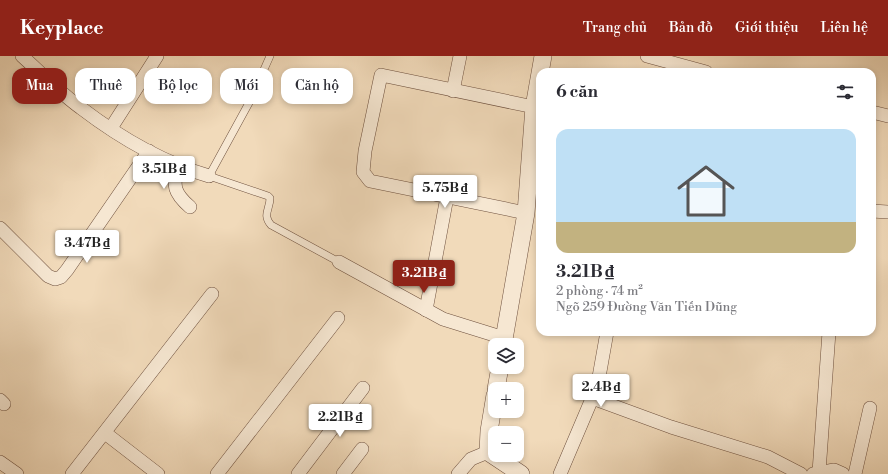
<!DOCTYPE html>
<html lang="vi">
<meta charset="utf-8">
<style>
:root{--surface:#fff;--page:#f2f2f3;--text:#2b2b33;--muted:#7c7c81;--line:#e1e1e2;--accent:#8f2418}
body{margin:0;font-family:"Libre Bodoni",serif;background:var(--page);color:var(--text);height:100vh;display:flex;flex-direction:column;font-size:15px;white-space:nowrap}
*{box-sizing:border-box;margin:0}
p{font-size:13px;color:var(--muted)}
.icon{flex:none;width:22px;height:22px;fill:none;stroke:currentColor;stroke-width:2;stroke-linecap:round;stroke-linejoin:round}
.map{position:relative;flex:1;overflow:hidden}
.drawer{position:absolute;left:536px;top:12px;width:340px;height:268px;display:flex;flex-direction:column;background:var(--surface);border-radius:12px;box-shadow:0 2px 6px #0003}
.drawer>*{flex:none}
.banner{position:absolute;left:12px;top:12px;width:380px;height:36px;display:flex;gap:8px}
.controls{position:absolute;left:488px;top:282px;display:grid;gap:8px}
.controls a{display:grid;place-items:center;width:36px;height:36px;border-radius:8px;background:var(--surface);box-shadow:0 2px 6px #0003;font-size:20px}
.price{position:absolute;translate:-50% -34px;padding:0 9px;border-radius:4px;background:#fff;color:#222;font-size:13px;line-height:26px;filter:drop-shadow(0 1px 2px #0008)}
.price::after{content:'';position:absolute;left:50%;top:24px;width:12px;height:9px;margin-left:-6px;background:inherit;clip-path:polygon(0 0,100% 0,50% 100%)}
.price.on{background:var(--accent);color:#fff}
ul{padding:0;list-style:none}
li{display:grid;align-content:center;gap:8px;height:212px;padding:0 20px}
li+li{border-top:1px solid var(--line)}
li span{display:grid;place-items:center;height:124px;border-radius:12px;color:#555}
li>.icon{margin-inline-start:auto}
span .icon{width:72px;height:72px;fill:#fffc;stroke-width:1}
li b{font-size:17px}
h2{display:flex;justify-content:space-between;align-items:center;height:48px;padding:0 20px;font-size:17px}
.pill{padding:0 14px;border-radius:12px;background:var(--surface);box-shadow:0 2px 6px #0003;font-size:14px;line-height:36px}
.pill.on{background:var(--accent);color:#fff}
header{display:flex;align-items:center;gap:24px;box-sizing:border-box;height:56px;padding:0 20px;background:var(--accent);color:#fff}
header strong{font-size:19px}
nav{display:flex;gap:22px;margin-inline-start:auto;font-size:14px}
.map>svg:first-child{display:block}
.lines{fill:none;stroke-linecap:round;stroke-linejoin:round}
.service-casing{stroke:#6e503e;stroke-width:8}
.minor-casing{stroke:#6e503e;stroke-width:14}
.tertiary-casing{stroke:#6e503e;stroke-width:18}
.service{stroke:#f6e7d2;stroke-width:7}
.minor{stroke:#f6e7d2;stroke-width:13}
.tertiary{stroke:#f6e7d2;stroke-width:17}
</style>
<header>
<strong>Keyplace</strong>
<nav><a>Trang chủ</a><a>Bản đồ</a><a>Giới thiệu</a><a>Liên hệ</a></nav>
</header>
<div class="map">
<svg width="888" height="418" viewBox="0 0 888 418">
<rect width="100%" height="100%" fill="#f1daba"/>
<filter id="stains"><feTurbulence type="fractalNoise" baseFrequency=".005" numOctaves="4"/><feColorMatrix values="0 0 0 0 .2 0 0 0 0 .09 0 0 0 0 .02 0 0 0 .5 -.17"/></filter>
<radialGradient id="worn" r=".72"><stop offset=".6" stop-color="#630" stop-opacity="0"/><stop offset="1" stop-color="#630" stop-opacity=".3"/></radialGradient>
<g class="lines">
<defs>
<path id="service" d="M 270,0 L 250,45 L 209,120 L 268,140 L 270,142 C 270,153 262,159 271,169 L 339,206"/>
<g id="minor">
<path d="M 22,0 C 41,17 60,37 81,52 C 119,81 164,107 209,120"/>
<path d="M 647,0 L 706,16"/>
<path d="M 453,35 L 460,0"/>
<path d="M 872,56 L 888,60"/>
<path d="M 111,72 L 157,0"/>
<path d="M 181,110 C 170,128 175,138 190,151"/>
<path d="M 872,155 L 888,156"/>
<path d="M 526,157 L 370,125 L 363,116 L 365,95 L 381,19 L 534,51"/>
<path d="M 0,172 L 48,220 L 55,223 L 61,221 L 67,214 L 149,95"/>
<path d="M 339,206 L 443,263 L 504,282"/>
<path d="M 426,254 L 447,141"/>
<path d="M 592,342 L 671,371 L 768,401 L 801,418"/>
<path d="M 0,344 L 4,348"/>
<path d="M 105,377 L 158,418"/>
<path d="M 0,406 L 17,418"/>
<path d="M 819,416 L 829,276"/>
<path d="M 72,418 L 212,238"/>
<path d="M 217,418 L 338,262"/>
<path d="M 298,418 L 363,332"/>
<path d="M 343,418 L 362,393"/>
<path d="M 458,418 L 471,403 L 488,396"/>
<path d="M 560,418 L 594,338 L 599,321 L 607,276"/>
<path d="M 813,418 L 834,414 L 843,418"/>
<path d="M 855,418 L 870,352"/>
</g>
<g id="tertiary">
<path d="M 503,289 L 526,157 L 534,51 L 543,0"/>
<path d="M 496,333 L 500,311"/>
<path d="M 495,339 L 489,375 L 488,396 L 521,418"/>
</g>
</defs>
<!-- service casing -->
<use href="#service" class="service-casing"/>
<!-- minor casing -->
<use href="#minor" class="minor-casing"/>
<!-- tertiary casing -->
<use href="#tertiary" class="tertiary-casing"/>
<!-- service -->
<use href="#service" class="service"/>
<!-- minor -->
<use href="#minor" class="minor"/>
<!-- tertiary -->
<use href="#tertiary" class="tertiary"/>
</g>
<rect width="100%" height="100%" filter="url(#stains)"/>
<rect width="100%" height="100%" fill="url(#worn)"/>
</svg>
<div class="controls">
<a><svg class="icon" aria-label="layers" viewBox="0 0 24 24"><path d="M12 4l9 5-9 5-9-5zM3 14l9 5 9-5"/></svg></a>
<a>+</a>
<a>−</a>
</div>
<b class="price" style="left:164px;top:134px">3.51B ₫</b>
<b class="price" style="left:445px;top:153px">5.75B ₫</b>
<b class="price" style="left:87px;top:208px">3.47B ₫</b>
<b class="price on" style="left:424px;top:238px">3.21B ₫</b>
<b class="price" style="left:601px;top:352px">2.4B ₫</b>
<b class="price" style="left:340px;top:382px">2.21B ₫</b>
<div class="banner">
<a class="pill on">Mua</a>
<a class="pill">Thuê</a>
<a class="pill">Bộ lọc</a>
<a class="pill">Mới</a>
<a class="pill">Căn hộ</a>
</div>
<section class="drawer">
<h2>6 căn<svg class="icon" aria-label="filters" viewBox="0 0 24 24"><path d="M4 7h16M4 17h16"/><circle cx="9" cy="7" r="2"/><circle cx="15" cy="17" r="2"/></svg></h2>
<ul>
<li><span style="background:linear-gradient(#bfe0f5 75%,#c2b280 0)"><svg class="icon" aria-label="home" viewBox="0 0 24 24"><path d="M3 11l9-7 9 7M6 9v11h12V9"/></svg></span><div><b>3.21B ₫</b><p>2 phòng · 74 m²</p><p>Ngõ 259 Đường Văn Tiến Dũng</p></div></li>
</ul>
</section>
</div>
